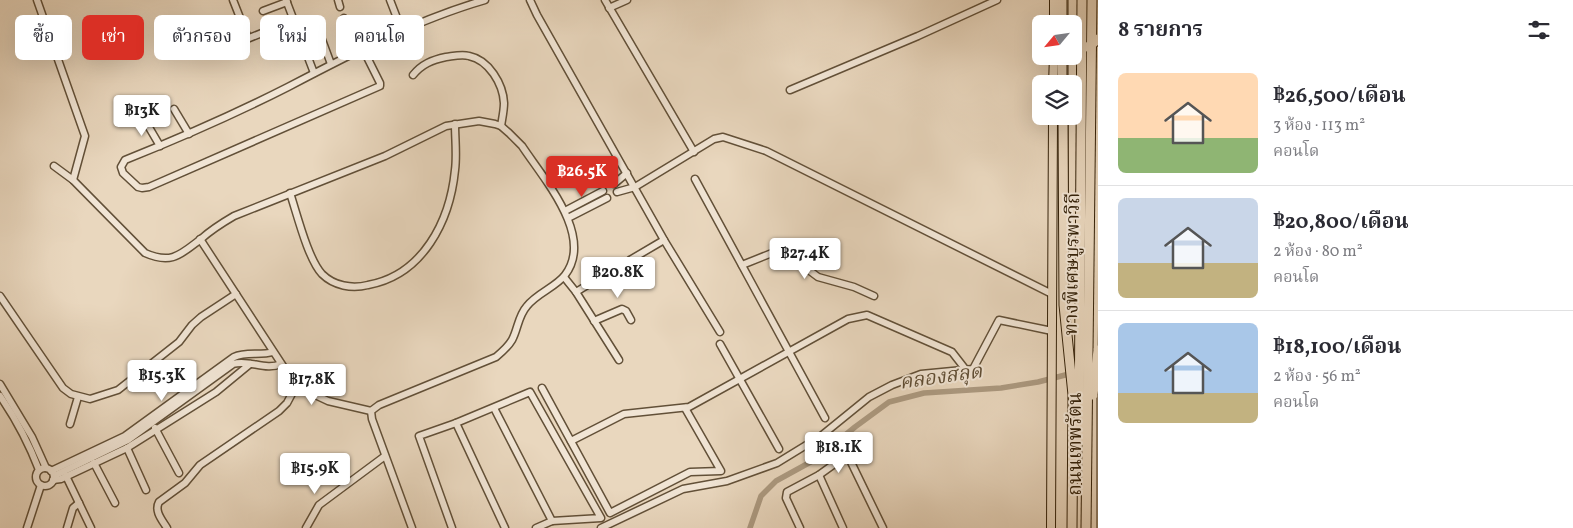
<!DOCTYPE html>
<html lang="th">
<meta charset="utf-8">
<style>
:root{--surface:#fff;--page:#f7f7f7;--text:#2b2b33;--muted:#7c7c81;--line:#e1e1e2;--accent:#d93025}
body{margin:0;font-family:Vollkorn,"Noto Serif Thai",serif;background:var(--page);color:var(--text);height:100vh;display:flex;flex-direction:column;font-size:19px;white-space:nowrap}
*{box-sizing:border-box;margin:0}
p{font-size:16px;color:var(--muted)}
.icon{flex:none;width:28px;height:28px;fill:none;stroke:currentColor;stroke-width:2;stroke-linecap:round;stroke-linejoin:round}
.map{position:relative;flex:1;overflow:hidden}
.sheet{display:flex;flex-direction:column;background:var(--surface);width:475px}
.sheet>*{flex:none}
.guide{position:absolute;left:15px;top:15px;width:475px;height:45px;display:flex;gap:10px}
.needle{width:32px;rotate:241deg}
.fabs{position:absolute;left:1032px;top:15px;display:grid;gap:10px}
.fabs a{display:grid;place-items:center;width:50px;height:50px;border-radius:8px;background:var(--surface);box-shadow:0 5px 20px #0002;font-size:25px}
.price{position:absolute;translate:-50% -42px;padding:0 11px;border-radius:5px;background:#fff;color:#222;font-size:16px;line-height:32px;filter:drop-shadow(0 1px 2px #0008)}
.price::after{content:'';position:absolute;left:50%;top:30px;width:15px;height:11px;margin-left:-8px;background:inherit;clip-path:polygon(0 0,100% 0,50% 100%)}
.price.active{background:var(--accent);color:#fff}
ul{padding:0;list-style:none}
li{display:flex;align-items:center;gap:15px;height:125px;padding:0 20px}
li+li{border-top:1px solid var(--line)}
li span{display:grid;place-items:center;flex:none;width:140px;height:100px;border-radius:8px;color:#555}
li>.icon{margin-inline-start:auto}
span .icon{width:60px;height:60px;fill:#fffc;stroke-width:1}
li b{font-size:21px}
h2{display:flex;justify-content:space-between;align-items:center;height:60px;padding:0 20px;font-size:21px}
.chip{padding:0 18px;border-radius:8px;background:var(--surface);box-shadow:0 5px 20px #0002;font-size:18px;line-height:45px}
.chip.active{background:var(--accent);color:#fff}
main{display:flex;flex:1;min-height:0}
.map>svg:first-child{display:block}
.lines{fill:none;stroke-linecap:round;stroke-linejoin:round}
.canal{stroke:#ac9a81;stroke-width:5.5}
.minor-casing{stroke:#625038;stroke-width:9}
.major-casing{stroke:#35230b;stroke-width:10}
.highway-casing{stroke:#35230b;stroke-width:11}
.minor{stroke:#f1e5d5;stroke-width:6}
.major{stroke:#e9d7be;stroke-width:8}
.highway{stroke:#e9d7be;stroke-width:9}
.highway-bridge-casing{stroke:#35230b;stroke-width:11;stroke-linecap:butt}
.highway-bridge{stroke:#e9d7be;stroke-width:9}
.labels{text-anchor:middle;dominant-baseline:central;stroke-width:4;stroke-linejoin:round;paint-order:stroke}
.street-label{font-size:19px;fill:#35230b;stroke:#f1e5d5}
.water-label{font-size:20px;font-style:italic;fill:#5f4d34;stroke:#f1e5d5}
</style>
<main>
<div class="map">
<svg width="1098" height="528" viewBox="0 0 1098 528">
<rect width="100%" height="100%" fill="#e9d7be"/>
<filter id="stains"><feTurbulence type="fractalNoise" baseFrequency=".004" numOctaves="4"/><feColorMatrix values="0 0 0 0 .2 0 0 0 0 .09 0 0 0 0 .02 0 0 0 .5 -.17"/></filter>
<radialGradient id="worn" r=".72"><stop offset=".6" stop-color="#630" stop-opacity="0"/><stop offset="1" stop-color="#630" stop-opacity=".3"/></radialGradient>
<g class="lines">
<!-- canal -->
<path class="canal" d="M 750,528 L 761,496 L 776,481 L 816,459 L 855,427 L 889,402 L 924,393 L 1001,388 L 1038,382 L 1073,373"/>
<defs>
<g id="minor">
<path d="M 37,0 L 85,136 L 73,180"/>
<path d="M 233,0 L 248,38"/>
<path d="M 286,0 L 314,73"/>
<path d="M 338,0 L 340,7"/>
<path d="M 390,0 L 402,31"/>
<path d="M 530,0 L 537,15 L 664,240 L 720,332"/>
<path d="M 605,0 L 694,152"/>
<path d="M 609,8 L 627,0"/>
<path d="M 263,11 L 287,2"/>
<path d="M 344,18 L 357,52"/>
<path d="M 321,37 L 331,64"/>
<path d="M 237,43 L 294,20"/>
<path d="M 363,49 L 380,83 L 380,86 L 149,187 L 142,188 L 138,187 L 123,173 L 121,167 L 125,160 C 180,138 235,114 288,87 C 351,54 416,20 485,0"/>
<path d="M 413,75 C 422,64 432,60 446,57 C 454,56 462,54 469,56 C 489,60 503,84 504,103 C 504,111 502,119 501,126"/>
<path d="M 790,90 L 918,36 L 997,0"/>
<path d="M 174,109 L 189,134"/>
<path d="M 143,117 L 160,146"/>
<path d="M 54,166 L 73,180 L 145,253 C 172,265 181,254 201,239 C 211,230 222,223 234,216 L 385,156 L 446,126 L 479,121 L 495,124 L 501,126 L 509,133 L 522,146 C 543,178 595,236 565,275 C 556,287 537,293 527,306 C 518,316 518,329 512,340 C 508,347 502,352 496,357 L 379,405 L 371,411 L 372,419 L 412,528"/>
<path d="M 695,179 L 825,418"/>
<path d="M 614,184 L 627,173"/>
<path d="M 617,192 L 635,187 L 714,139 L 723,137 L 766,151 L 1052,294"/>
<path d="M 290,193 C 297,214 308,259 322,274 C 334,286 352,289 368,285 C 423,275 450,221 455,170 C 457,155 455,139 455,124"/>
<path d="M 565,211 L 603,191"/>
<path d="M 568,218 L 607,198"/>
<path d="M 200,239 L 296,386 L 328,401 L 371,411"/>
<path d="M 630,260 L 664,240"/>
<path d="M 742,265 L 787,247 L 806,268 L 818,277 L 854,287 L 874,296"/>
<path d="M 564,277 L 576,292 L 619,360"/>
<path d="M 576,292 L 612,270"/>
<path d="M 0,296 L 63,388 L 71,394 L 90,399 L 118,390 L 179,342 L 192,325 L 201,317 L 236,294"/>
<path d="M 594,321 L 622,309 L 626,311 L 631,320"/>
<path d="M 720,344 L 779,449"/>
<path d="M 0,384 L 32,437 L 46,468"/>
<path d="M 542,388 L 610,513 L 690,472 L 721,471 L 685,408"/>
<path d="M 0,396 C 16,419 29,444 39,470"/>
<path d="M 494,408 L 552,521"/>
<path d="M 70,424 L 78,397"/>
<path d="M 155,428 L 179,473"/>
<path d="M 571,441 L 624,414 L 689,407 L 848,319 L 867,315 L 952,352 L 966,370"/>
<path d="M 127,448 L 146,490"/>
<path d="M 94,463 L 115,503"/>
<circle cx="45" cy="477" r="9"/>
<path d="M 51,471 L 125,436 L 234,357 C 246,351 260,356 273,352"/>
<path d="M 819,475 L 843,528"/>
<path d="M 54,476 L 128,440 L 233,364 C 249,359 265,371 281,364"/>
<path d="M 66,476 L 91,528"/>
<path d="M 53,480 L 61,479 L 127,448 L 216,392 L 250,364"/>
<path d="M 27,528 L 41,485"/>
<path d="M 67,528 L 73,508 L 79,503"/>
<path d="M 167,528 C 162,520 154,511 159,502 L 185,483 L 200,465 L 279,411 L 287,403 L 296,386"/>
<path d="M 306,528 L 319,505 L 385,456"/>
<path d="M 452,528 L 419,436 L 456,423"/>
<path d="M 505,528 L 456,423 L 530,392 L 601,518 L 552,521 L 536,528"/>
<path d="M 601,528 L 683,489 L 727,481 L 777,463 L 821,436 L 869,397 L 892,385 L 921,374 L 973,369 L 999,320 L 1052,331"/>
<path d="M 800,528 L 786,498 L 787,492 L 819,475 L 844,457 L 849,458 L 883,528"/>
</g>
<g id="major">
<path d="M 1054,24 L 1054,0"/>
<path d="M 1053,84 L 1054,56"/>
<path d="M 1051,528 L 1053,116"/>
</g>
<g id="highway">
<path d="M 1073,0 L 1073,24"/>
<path d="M 1062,24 L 1062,0"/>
<path d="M 1062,56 L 1062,84"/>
<path d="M 1073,56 L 1073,84"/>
<path d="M 1073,116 L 1073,365"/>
<path d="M 1093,368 L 1097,0"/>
<path d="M 1072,528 L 1073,398"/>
<path d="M 1092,528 L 1092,388"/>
</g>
</defs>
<!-- minor casing -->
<use href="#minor" class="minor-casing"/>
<!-- major casing -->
<use href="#major" class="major-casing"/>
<!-- highway casing -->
<use href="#highway" class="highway-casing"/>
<!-- minor -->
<use href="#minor" class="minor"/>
<!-- major -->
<use href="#major" class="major"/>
<!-- highway -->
<use href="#highway" class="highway"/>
<defs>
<g id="highway-bridge">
<path d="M 1074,46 L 1089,47 L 1098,39"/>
<path d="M 1063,116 L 1064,305 L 1074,405"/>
<path d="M 1093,395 L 1098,350"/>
<path d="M 1079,442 L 1082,0"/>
<path d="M 1086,528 L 1092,0"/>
</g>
</defs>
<!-- highway-bridge casing -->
<use href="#highway-bridge" class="highway-bridge-casing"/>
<!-- highway-bridge -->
<use href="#highway-bridge" class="highway-bridge"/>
</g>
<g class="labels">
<!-- street labels -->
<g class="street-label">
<text transform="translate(1073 264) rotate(-89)">ทางพิเศษบูรพาวิถี</text>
<text transform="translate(1076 444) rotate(-90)">ถนนเทพรัตน</text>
</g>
<!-- water labels -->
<g class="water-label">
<text transform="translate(941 378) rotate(-8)">คลองสลุด</text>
</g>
</g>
<rect width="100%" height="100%" filter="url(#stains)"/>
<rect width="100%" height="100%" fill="url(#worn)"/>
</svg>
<div class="fabs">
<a><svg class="needle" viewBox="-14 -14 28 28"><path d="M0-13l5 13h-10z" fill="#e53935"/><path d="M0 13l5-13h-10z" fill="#7c7c81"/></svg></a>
<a><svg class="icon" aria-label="layers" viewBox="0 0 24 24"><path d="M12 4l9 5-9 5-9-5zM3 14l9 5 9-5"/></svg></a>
</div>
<b class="price" style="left:142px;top:137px">฿13K</b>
<b class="price active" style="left:582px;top:198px">฿26.5K</b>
<b class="price" style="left:805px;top:280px">฿27.4K</b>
<b class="price" style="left:618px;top:299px">฿20.8K</b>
<b class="price" style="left:162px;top:402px">฿15.3K</b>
<b class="price" style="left:312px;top:406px">฿17.8K</b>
<b class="price" style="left:839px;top:474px">฿18.1K</b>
<b class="price" style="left:315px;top:495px">฿15.9K</b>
<div class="guide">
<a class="chip">ซื้อ</a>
<a class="chip active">เช่า</a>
<a class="chip">ตัวกรอง</a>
<a class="chip">ใหม่</a>
<a class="chip">คอนโด</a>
</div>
</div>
<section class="sheet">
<h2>8 รายการ<svg class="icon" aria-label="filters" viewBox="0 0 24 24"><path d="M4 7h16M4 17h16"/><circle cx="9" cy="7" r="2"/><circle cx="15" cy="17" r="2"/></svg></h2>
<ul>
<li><span style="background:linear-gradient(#ffd9b3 65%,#8fb573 0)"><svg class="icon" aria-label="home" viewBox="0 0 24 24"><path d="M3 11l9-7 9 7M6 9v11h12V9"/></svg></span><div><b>฿26,500/เดือน</b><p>3 ห้อง · 113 m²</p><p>คอนโด</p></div></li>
<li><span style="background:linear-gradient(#c9d6e8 65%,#c2b280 0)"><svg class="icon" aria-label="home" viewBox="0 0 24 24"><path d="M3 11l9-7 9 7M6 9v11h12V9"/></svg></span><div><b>฿20,800/เดือน</b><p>2 ห้อง · 80 m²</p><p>คอนโด</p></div></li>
<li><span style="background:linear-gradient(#a9c7e8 70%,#c2b280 0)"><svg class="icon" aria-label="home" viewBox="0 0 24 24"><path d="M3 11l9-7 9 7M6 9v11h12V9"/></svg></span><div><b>฿18,100/เดือน</b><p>2 ห้อง · 56 m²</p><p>คอนโด</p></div></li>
</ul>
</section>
</main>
